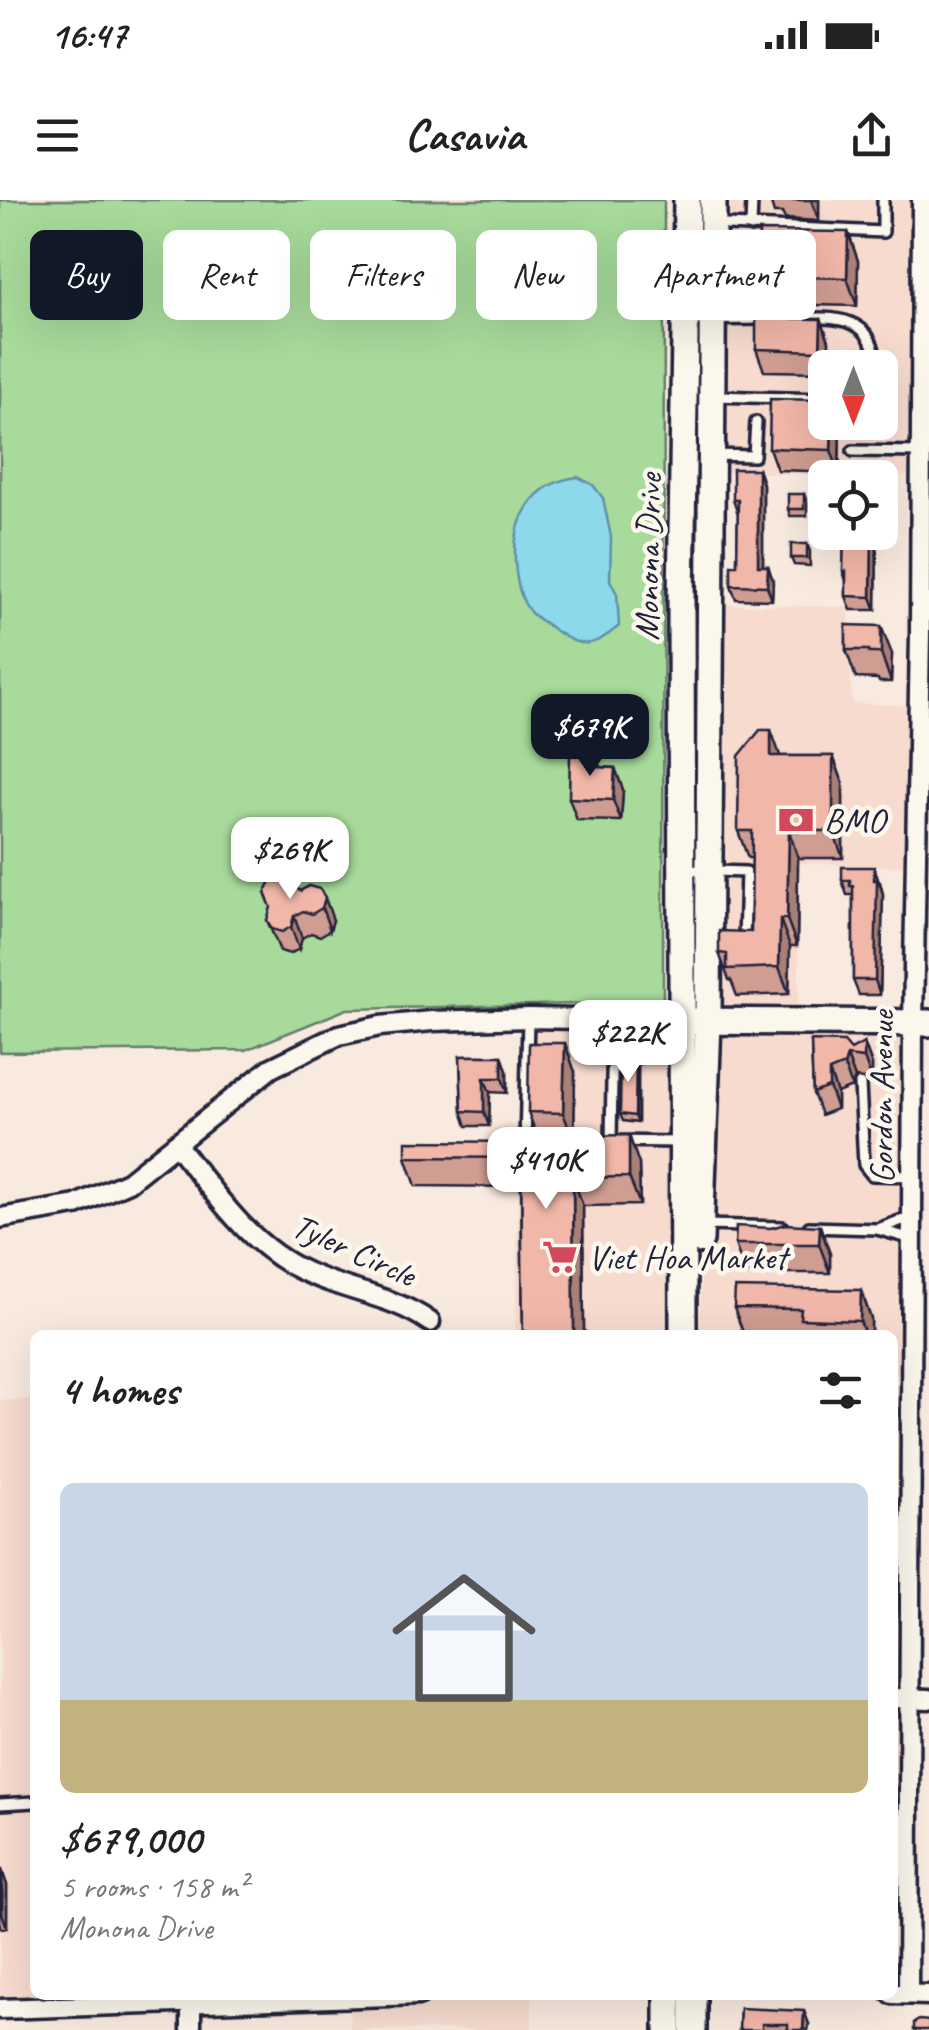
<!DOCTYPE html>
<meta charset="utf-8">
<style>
:root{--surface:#fff;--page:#f6f6f6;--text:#222;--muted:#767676;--line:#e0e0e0;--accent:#111827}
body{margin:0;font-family:Caveat,sans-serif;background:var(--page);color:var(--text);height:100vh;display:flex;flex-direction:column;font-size:38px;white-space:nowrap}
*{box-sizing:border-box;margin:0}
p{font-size:32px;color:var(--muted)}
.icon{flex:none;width:55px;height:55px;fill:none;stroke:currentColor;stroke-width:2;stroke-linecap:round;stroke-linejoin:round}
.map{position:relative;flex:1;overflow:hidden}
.sheet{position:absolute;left:30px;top:1130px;width:868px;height:670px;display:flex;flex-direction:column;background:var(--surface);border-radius:15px;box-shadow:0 10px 40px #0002}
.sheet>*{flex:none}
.guide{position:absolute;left:30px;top:30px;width:870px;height:90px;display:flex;gap:20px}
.needle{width:65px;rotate:180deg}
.fabs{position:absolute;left:808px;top:150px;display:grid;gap:20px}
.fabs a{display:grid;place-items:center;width:90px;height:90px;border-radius:15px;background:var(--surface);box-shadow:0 10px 40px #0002;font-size:50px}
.price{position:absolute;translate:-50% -85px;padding:0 22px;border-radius:20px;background:#fff;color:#222;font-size:32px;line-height:65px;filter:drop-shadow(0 2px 5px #0008)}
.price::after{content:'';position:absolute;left:50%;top:60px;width:30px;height:22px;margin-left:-15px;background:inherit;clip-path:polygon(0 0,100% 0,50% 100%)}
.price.current{background:var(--accent);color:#fff}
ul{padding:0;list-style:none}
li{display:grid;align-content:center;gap:20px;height:530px;padding:0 30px}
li+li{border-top:2px solid var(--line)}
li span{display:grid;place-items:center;height:310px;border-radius:15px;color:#555}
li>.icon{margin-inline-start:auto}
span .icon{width:180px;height:180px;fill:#fffc;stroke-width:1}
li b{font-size:42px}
h2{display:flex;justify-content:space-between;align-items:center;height:120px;padding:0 30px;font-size:42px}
.chip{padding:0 35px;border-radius:15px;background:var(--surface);box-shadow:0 10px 40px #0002;font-size:35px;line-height:90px}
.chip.current{background:var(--accent);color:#fff}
.status{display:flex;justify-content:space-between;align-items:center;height:70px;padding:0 50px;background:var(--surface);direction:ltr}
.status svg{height:28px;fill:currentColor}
header{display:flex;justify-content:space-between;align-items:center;height:130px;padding:0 30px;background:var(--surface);font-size:45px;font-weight:600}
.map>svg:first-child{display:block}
.built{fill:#f7dbcf;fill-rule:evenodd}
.green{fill:#a7da9b;stroke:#647e6b;stroke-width:2.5}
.water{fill:#8bd9eb;stroke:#6190a5;stroke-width:2.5}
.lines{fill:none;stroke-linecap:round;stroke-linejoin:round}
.lane-casing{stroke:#22223b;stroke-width:16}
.street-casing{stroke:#22223b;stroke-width:25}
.secondary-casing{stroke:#22223b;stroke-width:32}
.lane{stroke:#fbf7ec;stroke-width:9}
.street{stroke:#fbf7ec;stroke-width:18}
.secondary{stroke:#fbf7ec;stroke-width:25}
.wall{fill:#cf9d91;stroke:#22223b;stroke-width:2.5}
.shaded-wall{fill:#a98076;stroke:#22223b;stroke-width:2.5}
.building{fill:#f1b7a9;stroke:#22223b;stroke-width:2.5}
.labels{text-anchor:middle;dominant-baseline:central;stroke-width:9;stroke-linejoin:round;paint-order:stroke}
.street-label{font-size:35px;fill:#22223b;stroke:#fbf7ec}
.poi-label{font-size:35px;fill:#22223b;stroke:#fbf7ec;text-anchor:start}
</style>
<div class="status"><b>16:47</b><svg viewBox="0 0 49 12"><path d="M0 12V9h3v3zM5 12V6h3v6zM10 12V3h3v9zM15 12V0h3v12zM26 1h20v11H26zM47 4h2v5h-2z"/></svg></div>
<header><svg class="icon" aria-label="menu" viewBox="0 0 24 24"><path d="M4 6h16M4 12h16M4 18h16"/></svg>Casavia<svg class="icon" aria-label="share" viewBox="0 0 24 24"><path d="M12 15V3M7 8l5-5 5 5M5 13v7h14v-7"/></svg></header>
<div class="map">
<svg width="929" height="1830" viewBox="0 0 929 1830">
<rect width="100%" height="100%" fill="#f9eadf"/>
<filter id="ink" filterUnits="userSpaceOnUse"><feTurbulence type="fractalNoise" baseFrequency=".01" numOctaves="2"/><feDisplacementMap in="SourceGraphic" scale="20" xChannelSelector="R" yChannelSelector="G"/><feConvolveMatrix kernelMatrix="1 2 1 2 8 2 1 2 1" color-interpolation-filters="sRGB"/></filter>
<g filter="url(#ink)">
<!-- built -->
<g class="built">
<path d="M 713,0 L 922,0 L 919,277 L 712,272 ZM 825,168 L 880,168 L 880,222 L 825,222 Z"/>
<path d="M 711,404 L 849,407 L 852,503 L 919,506 L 917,667 L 799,663 L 799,822 L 913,823 L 913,1174 L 893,1173 L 892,1135 L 699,1135 L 706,925 Z"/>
<path d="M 531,818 L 681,821 L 683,1135 L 515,1135 L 518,998 L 531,998 Z"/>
<path d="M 0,1200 L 35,1200 L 35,1795 L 532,1795 L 532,1830 L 350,1830 L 349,1797 L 0,1809 Z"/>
<path d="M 892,1498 L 909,1498 L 910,1660 L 893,1661 Z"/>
</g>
<!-- green -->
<path class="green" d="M 0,0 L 664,0 L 663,802 L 347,809 L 246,850 L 0,852 Z"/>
<!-- water -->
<path class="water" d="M 578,277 L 593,285 L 603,298 L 611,337 L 610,380 L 617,394 L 619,426 C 590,450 580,448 550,427 C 544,422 536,418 531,413 C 519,399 516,378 515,361 C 513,318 533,282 578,277 Z"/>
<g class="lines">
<defs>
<g id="lane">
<path d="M 727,25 L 883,32 L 883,0"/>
<path d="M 751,27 L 752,0"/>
<path d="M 781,119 C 825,118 876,109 876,168"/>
<path d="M 686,120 L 766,119"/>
<path d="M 713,196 L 825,199"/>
<path d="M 853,251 L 920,252"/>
<path d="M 712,255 L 754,256 L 756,222"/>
<path d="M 684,670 L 746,672 L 744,741"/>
<path d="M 613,819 L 611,941 L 677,942"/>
<path d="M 860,884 L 864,965 L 872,975 L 913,976"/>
<path d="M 525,945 L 528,818"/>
<path d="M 704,1025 L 783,1027"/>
<path d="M 809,1027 L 877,1029 L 912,1039"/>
<path d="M 878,1029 L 913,1016"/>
<path d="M 0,1604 L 35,1602"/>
</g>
<g id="street">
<path d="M 176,944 C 214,992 250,1048 308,1073 C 349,1092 393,1096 430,1122"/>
<path d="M 0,1018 L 76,1005 L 128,982 L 271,868 L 339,835 L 380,826 L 432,821 L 528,818 L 681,821"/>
<path d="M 892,1498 L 929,1499"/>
<path d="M 892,1794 L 929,1795"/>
<path d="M 908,1794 L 913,823 L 920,435 L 922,0"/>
<path d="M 0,1809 L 420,1795"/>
<path d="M 191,1830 L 191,1802"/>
</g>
<g id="secondary">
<path d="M 691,821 L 929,823"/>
<path d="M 700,1040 L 708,821 L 713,0"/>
<path d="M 683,1135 L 681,401 L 687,0"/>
<path d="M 668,1830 L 668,1795"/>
<path d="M 693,1830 L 693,1795"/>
</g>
</defs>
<!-- lane casing -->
<use href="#lane" class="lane-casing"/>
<!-- street casing -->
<use href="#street" class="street-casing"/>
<!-- secondary casing -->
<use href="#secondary" class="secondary-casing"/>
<!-- lane -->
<use href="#lane" class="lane"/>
<!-- street -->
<use href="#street" class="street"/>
<!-- secondary -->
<use href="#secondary" class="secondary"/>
</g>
<!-- wall -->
<g class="wall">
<path d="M 770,0 L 819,0 L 819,21 L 785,19 L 782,13 L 774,13 Z"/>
<path d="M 848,32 L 858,61 L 857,106 L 768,104 L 758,76 Z"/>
<path d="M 821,119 L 829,141 L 828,168 L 825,168 L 825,172 L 764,171 L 756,149 Z"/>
<path d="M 825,222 L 840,222 L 839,272 L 777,270 L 769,248 Z"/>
<path d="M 758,269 L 763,284 L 763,366 L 768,366 L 773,381 L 772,400 L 736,399 L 731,385 L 737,365 L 738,314 L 733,300 Z"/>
<path d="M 804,294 L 807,302 L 807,316 L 790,316 L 788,309 Z"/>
<path d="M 825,295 L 825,332 L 877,332 L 876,410 L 851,410 L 846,396 L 846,381 L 843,371 L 844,337 L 820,336 L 815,323 Z"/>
<path d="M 807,344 L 810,351 L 810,366 L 794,365 L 791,358 Z"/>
<path d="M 846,425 L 892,454 L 891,482 L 879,482 L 878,479 L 856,478 L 846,450 Z"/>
<path d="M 596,556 L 600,567 L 615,568 L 623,590 L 621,621 L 577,620 L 569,598 Z"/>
<path d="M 780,556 L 833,556 L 843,583 L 843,658 L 798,658 L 797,746 L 790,746 L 789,794 L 737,796 L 731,780 L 729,780 L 719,753 L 751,732 L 752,658 L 748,658 L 738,631 Z"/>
<path d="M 842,680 L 880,682 L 883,694 L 880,795 L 859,795 L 853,780 L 853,695 L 847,695 Z"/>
<path d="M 309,686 L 333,720 L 330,730 L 320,736 L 311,733 L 302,738 L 299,749 L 290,754 L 280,751 L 267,720 L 300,691 Z"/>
<path d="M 811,841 L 851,850 L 864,843 L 872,865 L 872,880 L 855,878 L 852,887 L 837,893 L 837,909 L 821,915 L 813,893 Z"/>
<path d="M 460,856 L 502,856 L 507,871 L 507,893 L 490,892 L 489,926 L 467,926 L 462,911 Z"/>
<path d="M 636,856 L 638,864 L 638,923 L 623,921 L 620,914 Z"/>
<path d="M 575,872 L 574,936 L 639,964 L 640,1005 L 583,1006 L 584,1135 L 523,1135 L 521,987 L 416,986 L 406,957 L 521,942 L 537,936 L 528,912 Z"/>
<path d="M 820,1026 L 830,1054 L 830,1073 L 745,1073 L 735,1044 L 771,1028 Z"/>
<path d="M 861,1090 L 871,1119 L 871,1135 L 744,1135 L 734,1108 Z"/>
<path d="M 0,1670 L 7,1685 L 7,1728 L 0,1728 Z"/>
<path d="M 740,1808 L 809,1824 L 808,1830 L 739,1830 Z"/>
</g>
<!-- shaded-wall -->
<g class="shaded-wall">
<path d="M 811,0 L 819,0 L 819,21 Z"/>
<path d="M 848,32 L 858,61 L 857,106 L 847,78 Z"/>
<path d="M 821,119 L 829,141 L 828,168 L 826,168 L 820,151 Z"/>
<path d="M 832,222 L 840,222 L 839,272 L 831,250 Z"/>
<path d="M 758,269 L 763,284 L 763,380 L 758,366 Z"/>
<path d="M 872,332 L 877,332 L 876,410 L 871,397 Z"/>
<path d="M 768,366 L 773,381 L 772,400 L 767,386 Z"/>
<path d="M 881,426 L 892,454 L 891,482 L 881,453 Z"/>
<path d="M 771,530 L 781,558 L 771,556 Z"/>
<path d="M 833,556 L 843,583 L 843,658 L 833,631 Z"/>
<path d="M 615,568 L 623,590 L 621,621 L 613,600 Z"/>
<path d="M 789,631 L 798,658 L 797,746 L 787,719 Z"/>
<path d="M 874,667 L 883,694 L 880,795 L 875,780 Z"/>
<path d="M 325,698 L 333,720 L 330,730 L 322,708 Z"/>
<path d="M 294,716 L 302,738 L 299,749 L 291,727 Z"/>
<path d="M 780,719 L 790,746 L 789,794 L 779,767 Z"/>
<path d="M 565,843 L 575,872 L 574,941 L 563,913 Z"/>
<path d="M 864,843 L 872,865 L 872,880 L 864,858 Z"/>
<path d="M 502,856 L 507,871 L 507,893 L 502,878 Z"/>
<path d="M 636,856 L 638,864 L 638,923 L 635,916 Z"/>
<path d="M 847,856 L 855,878 L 852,887 L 844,865 Z"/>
<path d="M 829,871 L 837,893 L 837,909 L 829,887 Z"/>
<path d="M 484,878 L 490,892 L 489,926 L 484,912 Z"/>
<path d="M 629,935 L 639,964 L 640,1005 L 629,977 Z"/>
<path d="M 573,978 L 583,1006 L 584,1135 L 574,1135 Z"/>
<path d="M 820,1026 L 830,1054 L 830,1073 L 819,1044 Z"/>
<path d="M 861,1090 L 871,1119 L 871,1135 L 865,1135 L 860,1121 Z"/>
<path d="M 2,1670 L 7,1685 L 7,1728 L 2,1713 Z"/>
<path d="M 804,1811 L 809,1824 L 808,1830 L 803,1830 Z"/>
</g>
<!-- building -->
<g class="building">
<path d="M 759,31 L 848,32 L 847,78 L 758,76 Z"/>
<path d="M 756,118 L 821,119 L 820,151 L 756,149 Z"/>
<path d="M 770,199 L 825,200 L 825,222 L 832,222 L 831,250 L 769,248 Z"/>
<path d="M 733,269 L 758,269 L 758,366 L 768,366 L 767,386 L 731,385 L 731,365 L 737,365 L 738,300 L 733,300 Z"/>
<rect x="788" y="294" width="16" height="15"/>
<rect x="815" y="295" width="10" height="28"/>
<path d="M 844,332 L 872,332 L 871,397 L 846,396 L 846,371 L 843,371 Z"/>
<rect x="791" y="344" width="16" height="14"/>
<path d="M 846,425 L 881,426 L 881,453 L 869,453 L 869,450 L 846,450 Z"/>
<path d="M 760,530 L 771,530 L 771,556 L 833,556 L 833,631 L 789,631 L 787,719 L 780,719 L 779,767 L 727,769 L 727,754 L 719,753 L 719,731 L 751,732 L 752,631 L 738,631 L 739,556 Z"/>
<path d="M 570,555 L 596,556 L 596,567 L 615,568 L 613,600 L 569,598 Z"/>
<path d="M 842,667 L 874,667 L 874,680 L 877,680 L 875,780 L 853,780 L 853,686 L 850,686 L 850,680 L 842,680 Z"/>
<path d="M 281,674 L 300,691 L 309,686 L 320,689 L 325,698 L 322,708 L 312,714 L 303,711 L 294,716 L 291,727 L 282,732 L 272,729 L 267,720 L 271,707 L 265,693 L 272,679 Z"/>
<path d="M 811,841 L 844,842 L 851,850 L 864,843 L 864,858 L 847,856 L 844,865 L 829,871 L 829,887 L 813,893 Z"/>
<path d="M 529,843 L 565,843 L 563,913 L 528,912 Z"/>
<path d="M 621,855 L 636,856 L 635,916 L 620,914 Z"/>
<path d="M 460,856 L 502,856 L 502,878 L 484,878 L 484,912 L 462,911 Z"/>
<path d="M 629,935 L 629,977 L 573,978 L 574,1135 L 523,1135 L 521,958 L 406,957 L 406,941 L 521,942 L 522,937 Z"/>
<path d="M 785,1024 L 820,1026 L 819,1044 L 735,1044 L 736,1026 L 771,1028 Z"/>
<path d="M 735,1088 L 861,1090 L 860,1121 L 800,1119 L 801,1109 L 734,1108 Z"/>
<rect x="0" y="1670" width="2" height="43"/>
<path d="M 740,1808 L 804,1811 L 803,1830 L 788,1830 L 788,1824 L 762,1824 L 762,1830 L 739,1830 Z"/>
<path d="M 919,1820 L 929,1821 L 929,1830 L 914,1830 L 914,1823 Z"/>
</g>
</g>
<!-- icons -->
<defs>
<symbol id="bank-bare" viewBox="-9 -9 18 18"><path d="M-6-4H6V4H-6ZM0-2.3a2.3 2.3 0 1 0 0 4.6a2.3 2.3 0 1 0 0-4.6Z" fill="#d1495b" stroke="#fbf7ec" stroke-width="2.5" paint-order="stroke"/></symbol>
<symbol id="supermarket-bare" viewBox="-9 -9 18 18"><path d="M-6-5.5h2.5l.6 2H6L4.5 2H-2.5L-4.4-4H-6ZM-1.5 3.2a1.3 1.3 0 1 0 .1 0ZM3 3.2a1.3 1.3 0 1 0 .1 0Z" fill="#d1495b" stroke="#fbf7ec" stroke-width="2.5" paint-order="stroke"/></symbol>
</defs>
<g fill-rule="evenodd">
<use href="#bank-bare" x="771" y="595" width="50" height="50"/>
<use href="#supermarket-bare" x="535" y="1032" width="50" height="50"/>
</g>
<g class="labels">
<!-- street labels -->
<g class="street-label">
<text transform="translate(648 357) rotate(-89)">Monona Drive</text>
<text transform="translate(881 897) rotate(-90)">Gordon Avenue</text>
<text transform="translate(354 1050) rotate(24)">Tyler Circle</text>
</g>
<!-- poi labels -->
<g class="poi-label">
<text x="824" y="620">BMO</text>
<text x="588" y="1057">Viet Hoa Market</text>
</g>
</g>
</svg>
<div class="fabs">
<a><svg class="needle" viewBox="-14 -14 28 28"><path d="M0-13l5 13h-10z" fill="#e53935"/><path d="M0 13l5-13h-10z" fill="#767676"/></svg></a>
<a><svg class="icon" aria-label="locate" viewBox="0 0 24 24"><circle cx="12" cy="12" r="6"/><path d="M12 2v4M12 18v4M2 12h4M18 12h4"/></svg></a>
</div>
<b class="price current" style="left:590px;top:579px">$679K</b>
<b class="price" style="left:290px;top:702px">$269K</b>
<b class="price" style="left:628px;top:885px">$222K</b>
<b class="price" style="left:546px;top:1012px">$410K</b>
<div class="guide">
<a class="chip current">Buy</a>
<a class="chip">Rent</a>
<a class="chip">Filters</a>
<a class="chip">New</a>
<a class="chip">Apartment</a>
</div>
<section class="sheet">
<h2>4 homes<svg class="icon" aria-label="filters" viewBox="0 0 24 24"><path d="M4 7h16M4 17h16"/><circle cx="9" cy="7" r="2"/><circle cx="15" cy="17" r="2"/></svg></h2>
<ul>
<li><span style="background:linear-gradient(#c9d6e8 70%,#c2b280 0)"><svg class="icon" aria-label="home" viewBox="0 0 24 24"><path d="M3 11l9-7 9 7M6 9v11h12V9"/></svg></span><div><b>$679,000</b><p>5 rooms · 158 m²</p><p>Monona Drive</p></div></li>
</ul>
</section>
</div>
